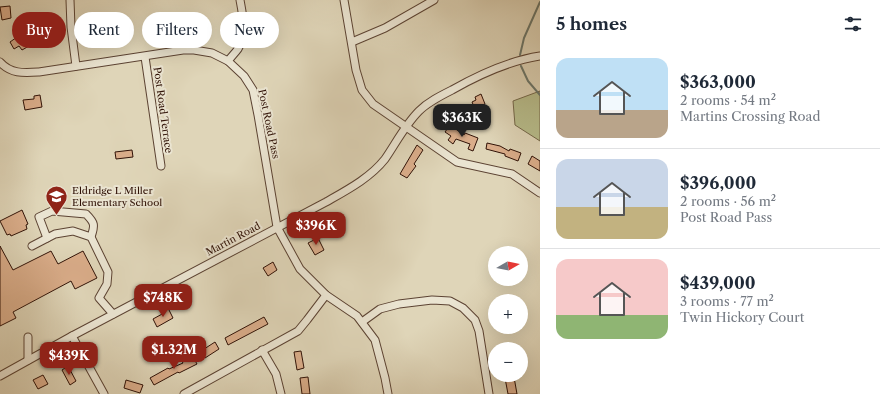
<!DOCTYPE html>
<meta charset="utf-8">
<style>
:root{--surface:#fff;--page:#f6f6f7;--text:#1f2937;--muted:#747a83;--line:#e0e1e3;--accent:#8f2418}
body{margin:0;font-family:"Libre Caslon Text",serif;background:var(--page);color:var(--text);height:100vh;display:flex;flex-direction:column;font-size:15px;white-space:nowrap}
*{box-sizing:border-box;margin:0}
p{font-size:13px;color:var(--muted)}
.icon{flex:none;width:22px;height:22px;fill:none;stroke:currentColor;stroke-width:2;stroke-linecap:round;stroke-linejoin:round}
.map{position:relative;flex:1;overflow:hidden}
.details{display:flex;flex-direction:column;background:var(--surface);width:340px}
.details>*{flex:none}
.hud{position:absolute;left:12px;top:12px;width:380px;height:36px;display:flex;gap:8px}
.needle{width:26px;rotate:81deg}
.fabs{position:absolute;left:488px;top:246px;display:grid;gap:8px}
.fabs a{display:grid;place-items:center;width:40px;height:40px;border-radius:50%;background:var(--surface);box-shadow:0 4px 16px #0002;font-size:20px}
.price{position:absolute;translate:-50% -34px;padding:0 9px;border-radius:8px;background:var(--accent);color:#fff;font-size:13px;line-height:26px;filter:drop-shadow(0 1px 2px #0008)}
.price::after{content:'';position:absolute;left:50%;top:24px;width:12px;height:9px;margin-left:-6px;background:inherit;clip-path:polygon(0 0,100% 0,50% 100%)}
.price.active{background:#222;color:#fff}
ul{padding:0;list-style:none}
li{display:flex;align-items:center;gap:12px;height:100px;padding:0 16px}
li+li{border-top:1px solid var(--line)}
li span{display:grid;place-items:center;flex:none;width:112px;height:80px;border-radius:12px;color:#555}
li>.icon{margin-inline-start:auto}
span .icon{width:48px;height:48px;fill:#fffc;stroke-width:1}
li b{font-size:17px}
h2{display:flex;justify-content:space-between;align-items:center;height:48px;padding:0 16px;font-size:17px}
.pill{padding:0 14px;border-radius:18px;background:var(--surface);box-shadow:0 4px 16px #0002;font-size:14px;line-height:36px}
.pill.active{background:var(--accent);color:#fff}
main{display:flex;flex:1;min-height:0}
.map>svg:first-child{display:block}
.green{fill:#b7bc8b;stroke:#746749}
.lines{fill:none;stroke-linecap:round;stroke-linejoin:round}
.stream{stroke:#6b766a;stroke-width:2}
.building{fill:#daad8a;stroke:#301207}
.minor-casing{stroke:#5c4333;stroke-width:9}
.minor{stroke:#eae4d1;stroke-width:7}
.labels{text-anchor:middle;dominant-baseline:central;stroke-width:4;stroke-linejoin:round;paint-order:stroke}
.street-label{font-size:10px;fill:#301207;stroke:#eae4d1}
.poi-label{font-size:10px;fill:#301207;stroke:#eae4d1;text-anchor:start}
</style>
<main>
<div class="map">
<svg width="540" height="394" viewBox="0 0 540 394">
<rect width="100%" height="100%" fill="#dfd5b8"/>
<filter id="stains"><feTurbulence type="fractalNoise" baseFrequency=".005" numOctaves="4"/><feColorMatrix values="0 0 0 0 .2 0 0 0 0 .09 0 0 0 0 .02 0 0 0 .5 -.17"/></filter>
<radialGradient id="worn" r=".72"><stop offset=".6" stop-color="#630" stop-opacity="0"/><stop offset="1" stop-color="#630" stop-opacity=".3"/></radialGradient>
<!-- green -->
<path class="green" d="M 540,91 L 540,141 L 515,125 L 513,101 Z"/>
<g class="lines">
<!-- stream -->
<g class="stream">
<path d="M 520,55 L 524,38 L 540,2"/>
<path d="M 521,66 L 528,81 L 540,95"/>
</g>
</g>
<!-- building -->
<g class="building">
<path d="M 10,6 L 11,18 L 2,20 L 0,7 Z"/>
<path d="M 20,35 L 29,46 L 22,50 L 19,46 L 14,49 L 10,42 Z"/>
<path d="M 481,94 L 485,104 L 475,109 L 472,102 L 476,100 L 475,97 Z"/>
<path d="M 40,95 L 42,107 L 25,110 L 23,100 L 34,99 L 34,96 Z"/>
<path d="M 450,125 L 464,135 L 465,133 L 478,138 L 473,151 L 468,149 L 470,144 L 456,139 L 453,144 L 448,140 L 451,136 L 445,132 Z"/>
<path d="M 487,143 L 500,146 L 509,151 L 510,149 L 521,153 L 518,161 L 505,156 L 505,154 L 486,149 Z"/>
<path d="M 417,145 L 423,150 L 414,164 L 416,166 L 407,178 L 400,174 Z"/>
<path d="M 132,150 L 133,157 L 116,159 L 115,152 Z"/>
<path d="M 532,156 L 540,161 L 540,171 L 528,164 Z"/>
<path d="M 22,210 L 28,224 L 26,225 L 27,229 L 11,236 L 10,234 L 7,235 L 0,221 Z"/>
<path d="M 318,238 L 324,250 L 315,255 L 308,243 Z"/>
<path d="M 0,246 L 13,270 L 51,251 L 58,264 L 83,251 L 97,278 L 75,289 L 71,281 L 13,312 L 16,318 L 0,326 Z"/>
<path d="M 273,262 L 277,270 L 268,276 L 263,268 Z"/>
<path d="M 168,308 L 173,318 L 157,327 L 153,319 L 164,313 L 162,310 Z"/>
<path d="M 264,317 L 268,324 L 228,345 L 225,338 Z"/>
<path d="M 215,342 L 219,349 L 205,358 L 201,351 Z"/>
<path d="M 301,351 L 304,368 L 297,370 L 294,352 Z"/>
<path d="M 186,355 L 189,360 L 193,357 L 197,364 L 179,373 L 178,372 L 154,385 L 150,378 L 168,368 L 169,369 L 183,363 L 180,358 Z"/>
<path d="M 68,366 L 76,381 L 70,385 L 62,370 Z"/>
<path d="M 43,375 L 48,384 L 38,389 L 33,380 Z"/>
<path d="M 308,377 L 310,394 L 302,394 L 300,378 Z"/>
<path d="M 514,377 L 517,394 L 508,394 L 505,378 Z"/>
<path d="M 126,380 L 143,385 L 140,393 L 124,388 Z"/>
</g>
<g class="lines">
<defs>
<g id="minor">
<path d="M 70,0 L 71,27 L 76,66"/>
<path d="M 344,0 L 356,70 L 362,90 L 373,104 L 457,162 L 512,174 L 540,193"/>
<path d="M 352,42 L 385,28 L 434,0"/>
<path d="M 145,57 L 161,166"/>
<path d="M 228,61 C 231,57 235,53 238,49 C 247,34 243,16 240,0"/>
<path d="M 0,62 C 11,74 23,73 39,72 L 183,50 L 194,50 L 212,53 L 228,61 L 244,76 L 253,90 L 258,115 L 277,227 L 300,269 L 326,295 L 357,316 L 375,340 L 385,378 L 388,394"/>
<path d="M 47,238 L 39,217 L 52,211 L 86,214 C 95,223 95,225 91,237"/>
<path d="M 32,246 L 55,234 L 73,231 L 91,237 L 108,272 L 107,284 L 99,298 L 113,314"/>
<path d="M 362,322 L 380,309 L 399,304 L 432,300 L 450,301 L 463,308 L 475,320 L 479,331 L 489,394"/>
<path d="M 72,336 L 104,394"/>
<path d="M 262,350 L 276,374 L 281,394"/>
<path d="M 28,360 L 28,337"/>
<path d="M 0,376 L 72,336 L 326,202 C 347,190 370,178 385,159 C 396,143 405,125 419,111 C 428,102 440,96 452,90 C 480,74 508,61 540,56"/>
<path d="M 184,394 L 298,331 L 307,320 L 326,295"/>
</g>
</defs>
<!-- minor casing -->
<use href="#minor" class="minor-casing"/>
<!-- minor -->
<use href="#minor" class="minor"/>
</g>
<!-- icons -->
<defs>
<symbol id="school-pin" viewBox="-11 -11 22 30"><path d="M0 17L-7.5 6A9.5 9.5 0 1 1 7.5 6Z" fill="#8f2418" stroke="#eae4d1"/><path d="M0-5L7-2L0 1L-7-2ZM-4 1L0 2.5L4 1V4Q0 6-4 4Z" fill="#fff"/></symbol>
</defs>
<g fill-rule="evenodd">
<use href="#school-pin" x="44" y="184" width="25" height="34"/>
</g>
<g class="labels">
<!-- street labels -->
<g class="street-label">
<text transform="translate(163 110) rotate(82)">Post Road Terrace</text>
<text transform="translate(269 124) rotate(78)">Post Road Pass</text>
<text transform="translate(233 239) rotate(-28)">Martin Road</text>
</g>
<!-- poi labels -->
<g class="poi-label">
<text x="72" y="190">Eldridge L Miller<tspan x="72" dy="12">Elementary School</tspan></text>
</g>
</g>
<rect width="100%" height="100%" filter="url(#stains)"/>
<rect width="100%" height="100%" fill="url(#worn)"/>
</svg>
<div class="fabs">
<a><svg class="needle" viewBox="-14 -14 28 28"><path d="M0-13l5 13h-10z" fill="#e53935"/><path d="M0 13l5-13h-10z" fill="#747a83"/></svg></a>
<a>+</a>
<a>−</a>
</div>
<b class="price active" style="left:462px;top:138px">$363K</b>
<b class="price" style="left:316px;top:246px">$396K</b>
<b class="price" style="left:163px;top:318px">$748K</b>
<b class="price" style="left:174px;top:370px">$1.32M</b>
<b class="price" style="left:69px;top:376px">$439K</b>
<div class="hud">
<a class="pill active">Buy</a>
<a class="pill">Rent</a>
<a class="pill">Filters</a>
<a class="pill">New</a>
</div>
</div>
<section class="details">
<h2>5 homes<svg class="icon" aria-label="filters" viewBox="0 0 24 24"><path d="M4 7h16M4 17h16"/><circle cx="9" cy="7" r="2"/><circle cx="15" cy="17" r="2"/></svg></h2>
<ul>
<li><span style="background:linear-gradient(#bfe0f5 65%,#b9a48a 0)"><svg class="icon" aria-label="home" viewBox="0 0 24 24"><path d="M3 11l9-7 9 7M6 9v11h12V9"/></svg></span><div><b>$363,000</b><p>2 rooms · 54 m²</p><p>Martins Crossing Road</p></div></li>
<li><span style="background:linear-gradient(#c9d6e8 60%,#c2b280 0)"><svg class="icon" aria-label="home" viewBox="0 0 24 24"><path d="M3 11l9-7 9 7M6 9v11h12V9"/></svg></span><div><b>$396,000</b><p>2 rooms · 56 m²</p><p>Post Road Pass</p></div></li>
<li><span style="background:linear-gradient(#f6c9c9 70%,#8fb573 0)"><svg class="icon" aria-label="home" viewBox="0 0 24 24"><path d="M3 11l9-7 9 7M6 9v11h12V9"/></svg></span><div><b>$439,000</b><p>3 rooms · 77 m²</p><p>Twin Hickory Court</p></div></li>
</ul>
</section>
</main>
